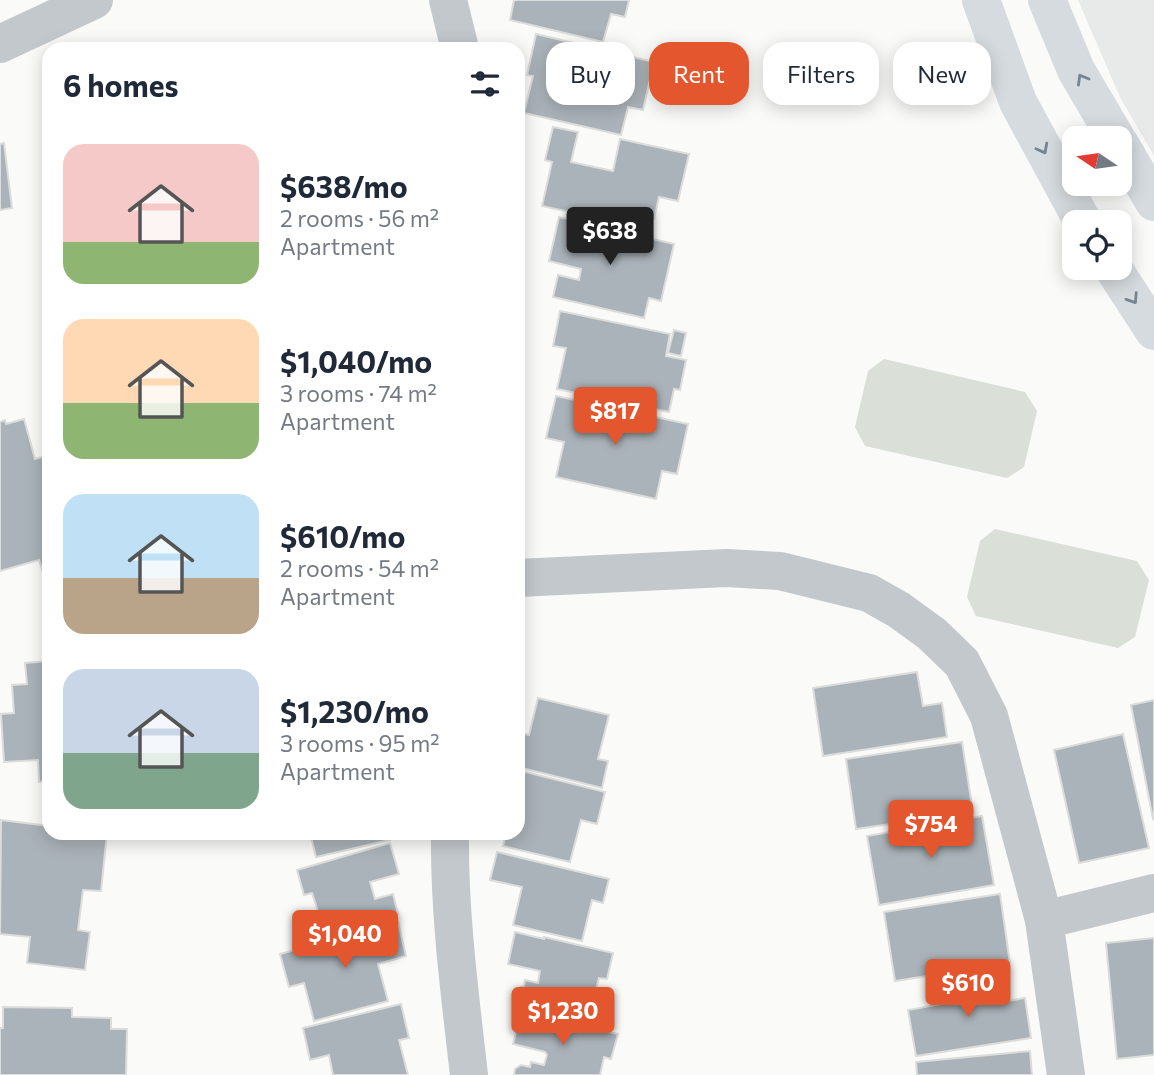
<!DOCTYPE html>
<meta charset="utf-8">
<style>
:root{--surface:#fff;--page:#f2f2f3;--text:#1f2937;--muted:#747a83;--accent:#e4572e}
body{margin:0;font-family:Commissioner,sans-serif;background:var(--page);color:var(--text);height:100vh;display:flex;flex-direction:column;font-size:26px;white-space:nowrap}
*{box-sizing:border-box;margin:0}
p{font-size:23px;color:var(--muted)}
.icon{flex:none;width:38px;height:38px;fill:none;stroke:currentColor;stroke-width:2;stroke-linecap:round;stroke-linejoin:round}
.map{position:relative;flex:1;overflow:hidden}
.details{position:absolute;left:42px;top:42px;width:483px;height:798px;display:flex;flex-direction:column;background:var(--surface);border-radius:21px;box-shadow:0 4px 18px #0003}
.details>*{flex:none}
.hud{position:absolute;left:546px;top:42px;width:502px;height:63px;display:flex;gap:14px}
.needle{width:46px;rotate:283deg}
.controls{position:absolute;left:1062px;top:126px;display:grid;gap:14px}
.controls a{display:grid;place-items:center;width:70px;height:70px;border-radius:14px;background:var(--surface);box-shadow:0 4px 18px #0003;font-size:35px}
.price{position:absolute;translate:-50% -60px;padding:0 16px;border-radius:7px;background:var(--accent);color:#fff;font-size:23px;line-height:46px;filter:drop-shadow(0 2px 4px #0008)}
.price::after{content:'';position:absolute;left:50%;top:42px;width:21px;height:16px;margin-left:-10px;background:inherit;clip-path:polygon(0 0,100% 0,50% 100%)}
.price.current{background:#222;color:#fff}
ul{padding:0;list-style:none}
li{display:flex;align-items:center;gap:21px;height:175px;padding:0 21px}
li span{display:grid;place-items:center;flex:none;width:196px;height:140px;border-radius:21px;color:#555}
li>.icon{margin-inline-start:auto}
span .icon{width:84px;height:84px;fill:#fffc;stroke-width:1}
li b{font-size:30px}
h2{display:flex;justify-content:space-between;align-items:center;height:84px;padding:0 21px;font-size:30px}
.pill{padding:0 24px;border-radius:21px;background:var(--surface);box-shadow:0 4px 18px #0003;font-size:24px;line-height:63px}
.pill.current{background:var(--accent);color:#fff}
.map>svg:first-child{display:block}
.built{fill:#e8e9e9}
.green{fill:#dadfd7}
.building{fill:#aab3b9;stroke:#dcdcda;stroke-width:2}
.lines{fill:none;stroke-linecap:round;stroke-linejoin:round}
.minor{stroke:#c3c8cc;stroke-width:38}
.major{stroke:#d6dbdf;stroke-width:38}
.oneway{stroke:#768591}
</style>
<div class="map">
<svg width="1154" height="1075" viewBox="0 0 1154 1075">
<rect width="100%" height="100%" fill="#fafaf8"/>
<!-- built -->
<path class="built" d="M 1078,0 L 1154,0 L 1154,156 L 1120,97 Z"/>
<!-- green -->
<g class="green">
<path d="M 884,359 L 1025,392 L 1037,411 L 1024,467 L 1007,478 L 865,446 L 855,427 L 868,371 Z"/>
<path d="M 995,529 L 1137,561 L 1149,580 L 1135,637 L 1118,648 L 976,616 L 967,597 L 980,541 Z"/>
</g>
<!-- building -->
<g class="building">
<path d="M 514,0 L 629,0 L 625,17 L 611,14 L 603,42 L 510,20 Z"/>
<path d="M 536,34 L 654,62 L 643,110 L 628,107 L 621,135 L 524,113 L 533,76 L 527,75 Z"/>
<path d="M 553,127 L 578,132 L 571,162 L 613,171 L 620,139 L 689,154 L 678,201 L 659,197 L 654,219 L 614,210 L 611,221 L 542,206 L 552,162 L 545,160 Z"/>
<path d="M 4,143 L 12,208 L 0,210 L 0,144 Z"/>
<path d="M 559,217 L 674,244 L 661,301 L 649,298 L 644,318 L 553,297 L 558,275 L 579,280 L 581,269 L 549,261 Z"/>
<path d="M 560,311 L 670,334 L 666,356 L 686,360 L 680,390 L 674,389 L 669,412 L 557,389 L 566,348 L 553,346 Z"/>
<path d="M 674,330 L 686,333 L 681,356 L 668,353 Z"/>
<path d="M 556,396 L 688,424 L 677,474 L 662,471 L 656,499 L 556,477 L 564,442 L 546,438 Z"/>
<path d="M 24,419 L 35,459 L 49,455 L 49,578 L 45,579 L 39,560 L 0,571 L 0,422 L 5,420 L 6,424 Z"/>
<path d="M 49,661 L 49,781 L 39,782 L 38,760 L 4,762 L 1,714 L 14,713 L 12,685 L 27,684 L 25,663 Z"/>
<path d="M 917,672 L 923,706 L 942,703 L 947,737 L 823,756 L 813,688 Z"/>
<path d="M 538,698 L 609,715 L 598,759 L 608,761 L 602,788 L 518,767 L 518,732 L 529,735 Z"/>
<path d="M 1154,700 L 1154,818 L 1153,819 L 1131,705 Z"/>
<path d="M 1123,734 L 1149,848 L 1079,863 L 1054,750 Z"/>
<path d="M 962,742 L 973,812 L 856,829 L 846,759 Z"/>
<path d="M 518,770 L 605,792 L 597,824 L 581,820 L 570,862 L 503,846 L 506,833 L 518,833 Z"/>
<path d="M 982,816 L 994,885 L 879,905 L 867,836 Z"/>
<path d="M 1,820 L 49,826 L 49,833 L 107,833 L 101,891 L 83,890 L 78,930 L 90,932 L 85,970 L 27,963 L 30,937 L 0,934 Z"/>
<path d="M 310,833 L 388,833 L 390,840 L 316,857 Z"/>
<path d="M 390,843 L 399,874 L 370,882 L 375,899 L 393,894 L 398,914 L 392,916 L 393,920 L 327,939 L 312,893 L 304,895 L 297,870 Z"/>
<path d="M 497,852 L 609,879 L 603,903 L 592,900 L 582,941 L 513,925 L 522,887 L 490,880 Z"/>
<path d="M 1000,894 L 1010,963 L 895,981 L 884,912 Z"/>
<path d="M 398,922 L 406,956 L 378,964 L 388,1001 L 314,1021 L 304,983 L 289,987 L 280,954 Z"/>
<path d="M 515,932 L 544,939 L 544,937 L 613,953 L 607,979 L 599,978 L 586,1024 L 520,1009 L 521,1004 L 517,1003 L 513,997 L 515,989 L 524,986 L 525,980 L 538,983 L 540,971 L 508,964 Z"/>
<path d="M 1154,938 L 1154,1055 L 1117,1059 L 1106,943 Z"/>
<path d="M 990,974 L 994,1003 L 1025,998 L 1031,1038 L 916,1056 L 908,1010 L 942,1004 L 939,983 Z"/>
<path d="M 401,1004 L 409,1038 L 399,1040 L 408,1075 L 333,1075 L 329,1055 L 310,1060 L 303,1028 Z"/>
<path d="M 3,1007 L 72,1008 L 72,1017 L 111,1018 L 111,1029 L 127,1029 L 126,1075 L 0,1075 L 0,1028 L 3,1028 Z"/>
<path d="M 521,1012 L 618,1034 L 611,1059 L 604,1057 L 600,1075 L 514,1075 L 515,1069 L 521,1065 L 530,1067 L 531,1062 L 544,1065 L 547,1055 L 545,1052 L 513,1044 Z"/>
<path d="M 1030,1051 L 1032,1075 L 917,1075 L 916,1062 Z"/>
</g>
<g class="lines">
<!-- minor -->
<g class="minor">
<path d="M 448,0 L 460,49"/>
<path d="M 0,44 L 94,0"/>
<path d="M 518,578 L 726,568 L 780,571 L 869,593 L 899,610 L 932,634 L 962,663 L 989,716 L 1044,920 L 1066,1075"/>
<path d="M 450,833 C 449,914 460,995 469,1075"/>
<path d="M 1044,920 L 1154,893"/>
</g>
<!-- major -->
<g class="major">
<path d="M 981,0 L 1018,102 L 1083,222"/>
<path d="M 1047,0 L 1076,70 L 1116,138"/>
<path d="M 1120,144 L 1154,202"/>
<path d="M 1113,268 L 1154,331"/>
</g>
</g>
<!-- one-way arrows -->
<defs><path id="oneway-chevron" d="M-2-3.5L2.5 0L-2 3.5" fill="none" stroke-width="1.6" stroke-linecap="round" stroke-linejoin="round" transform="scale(1.75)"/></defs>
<g class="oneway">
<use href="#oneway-chevron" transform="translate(1082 79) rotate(-120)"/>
<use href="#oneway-chevron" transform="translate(1043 149) rotate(62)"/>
<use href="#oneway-chevron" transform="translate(1133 299) rotate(57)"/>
</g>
</svg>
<div class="controls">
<a><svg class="needle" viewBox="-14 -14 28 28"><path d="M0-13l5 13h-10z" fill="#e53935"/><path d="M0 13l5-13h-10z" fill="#747a83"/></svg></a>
<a><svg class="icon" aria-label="locate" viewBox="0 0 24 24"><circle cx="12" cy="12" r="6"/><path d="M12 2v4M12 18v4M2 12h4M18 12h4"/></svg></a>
</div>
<b class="price current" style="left:610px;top:267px">$638</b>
<b class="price" style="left:615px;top:447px">$817</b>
<b class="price" style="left:931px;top:860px">$754</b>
<b class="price" style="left:345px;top:970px">$1,040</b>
<b class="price" style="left:968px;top:1019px">$610</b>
<b class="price" style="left:563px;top:1047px">$1,230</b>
<div class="hud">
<a class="pill">Buy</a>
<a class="pill current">Rent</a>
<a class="pill">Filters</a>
<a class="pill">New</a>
</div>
<section class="details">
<h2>6 homes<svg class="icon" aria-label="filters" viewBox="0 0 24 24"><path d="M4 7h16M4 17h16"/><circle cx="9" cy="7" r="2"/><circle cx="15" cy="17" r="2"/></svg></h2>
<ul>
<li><span style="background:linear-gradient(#f6c9c9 70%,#8fb573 0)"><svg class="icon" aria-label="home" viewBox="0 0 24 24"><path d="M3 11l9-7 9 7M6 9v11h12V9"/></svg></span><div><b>$638/mo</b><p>2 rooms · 56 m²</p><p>Apartment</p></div></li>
<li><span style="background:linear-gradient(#ffd9b3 60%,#8fb573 0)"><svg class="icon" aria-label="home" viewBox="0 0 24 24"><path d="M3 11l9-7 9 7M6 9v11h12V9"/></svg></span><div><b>$1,040/mo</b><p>3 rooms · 74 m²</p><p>Apartment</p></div></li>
<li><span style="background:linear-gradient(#bfe0f5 60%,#b9a48a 0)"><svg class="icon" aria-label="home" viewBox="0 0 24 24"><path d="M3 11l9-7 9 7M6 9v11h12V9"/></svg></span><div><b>$610/mo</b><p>2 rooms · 54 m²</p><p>Apartment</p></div></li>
<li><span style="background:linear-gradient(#c9d6e8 60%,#7fa58c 0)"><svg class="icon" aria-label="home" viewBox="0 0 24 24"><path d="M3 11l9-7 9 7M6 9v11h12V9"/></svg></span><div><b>$1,230/mo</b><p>3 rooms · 95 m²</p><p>Apartment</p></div></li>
</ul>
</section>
</div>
